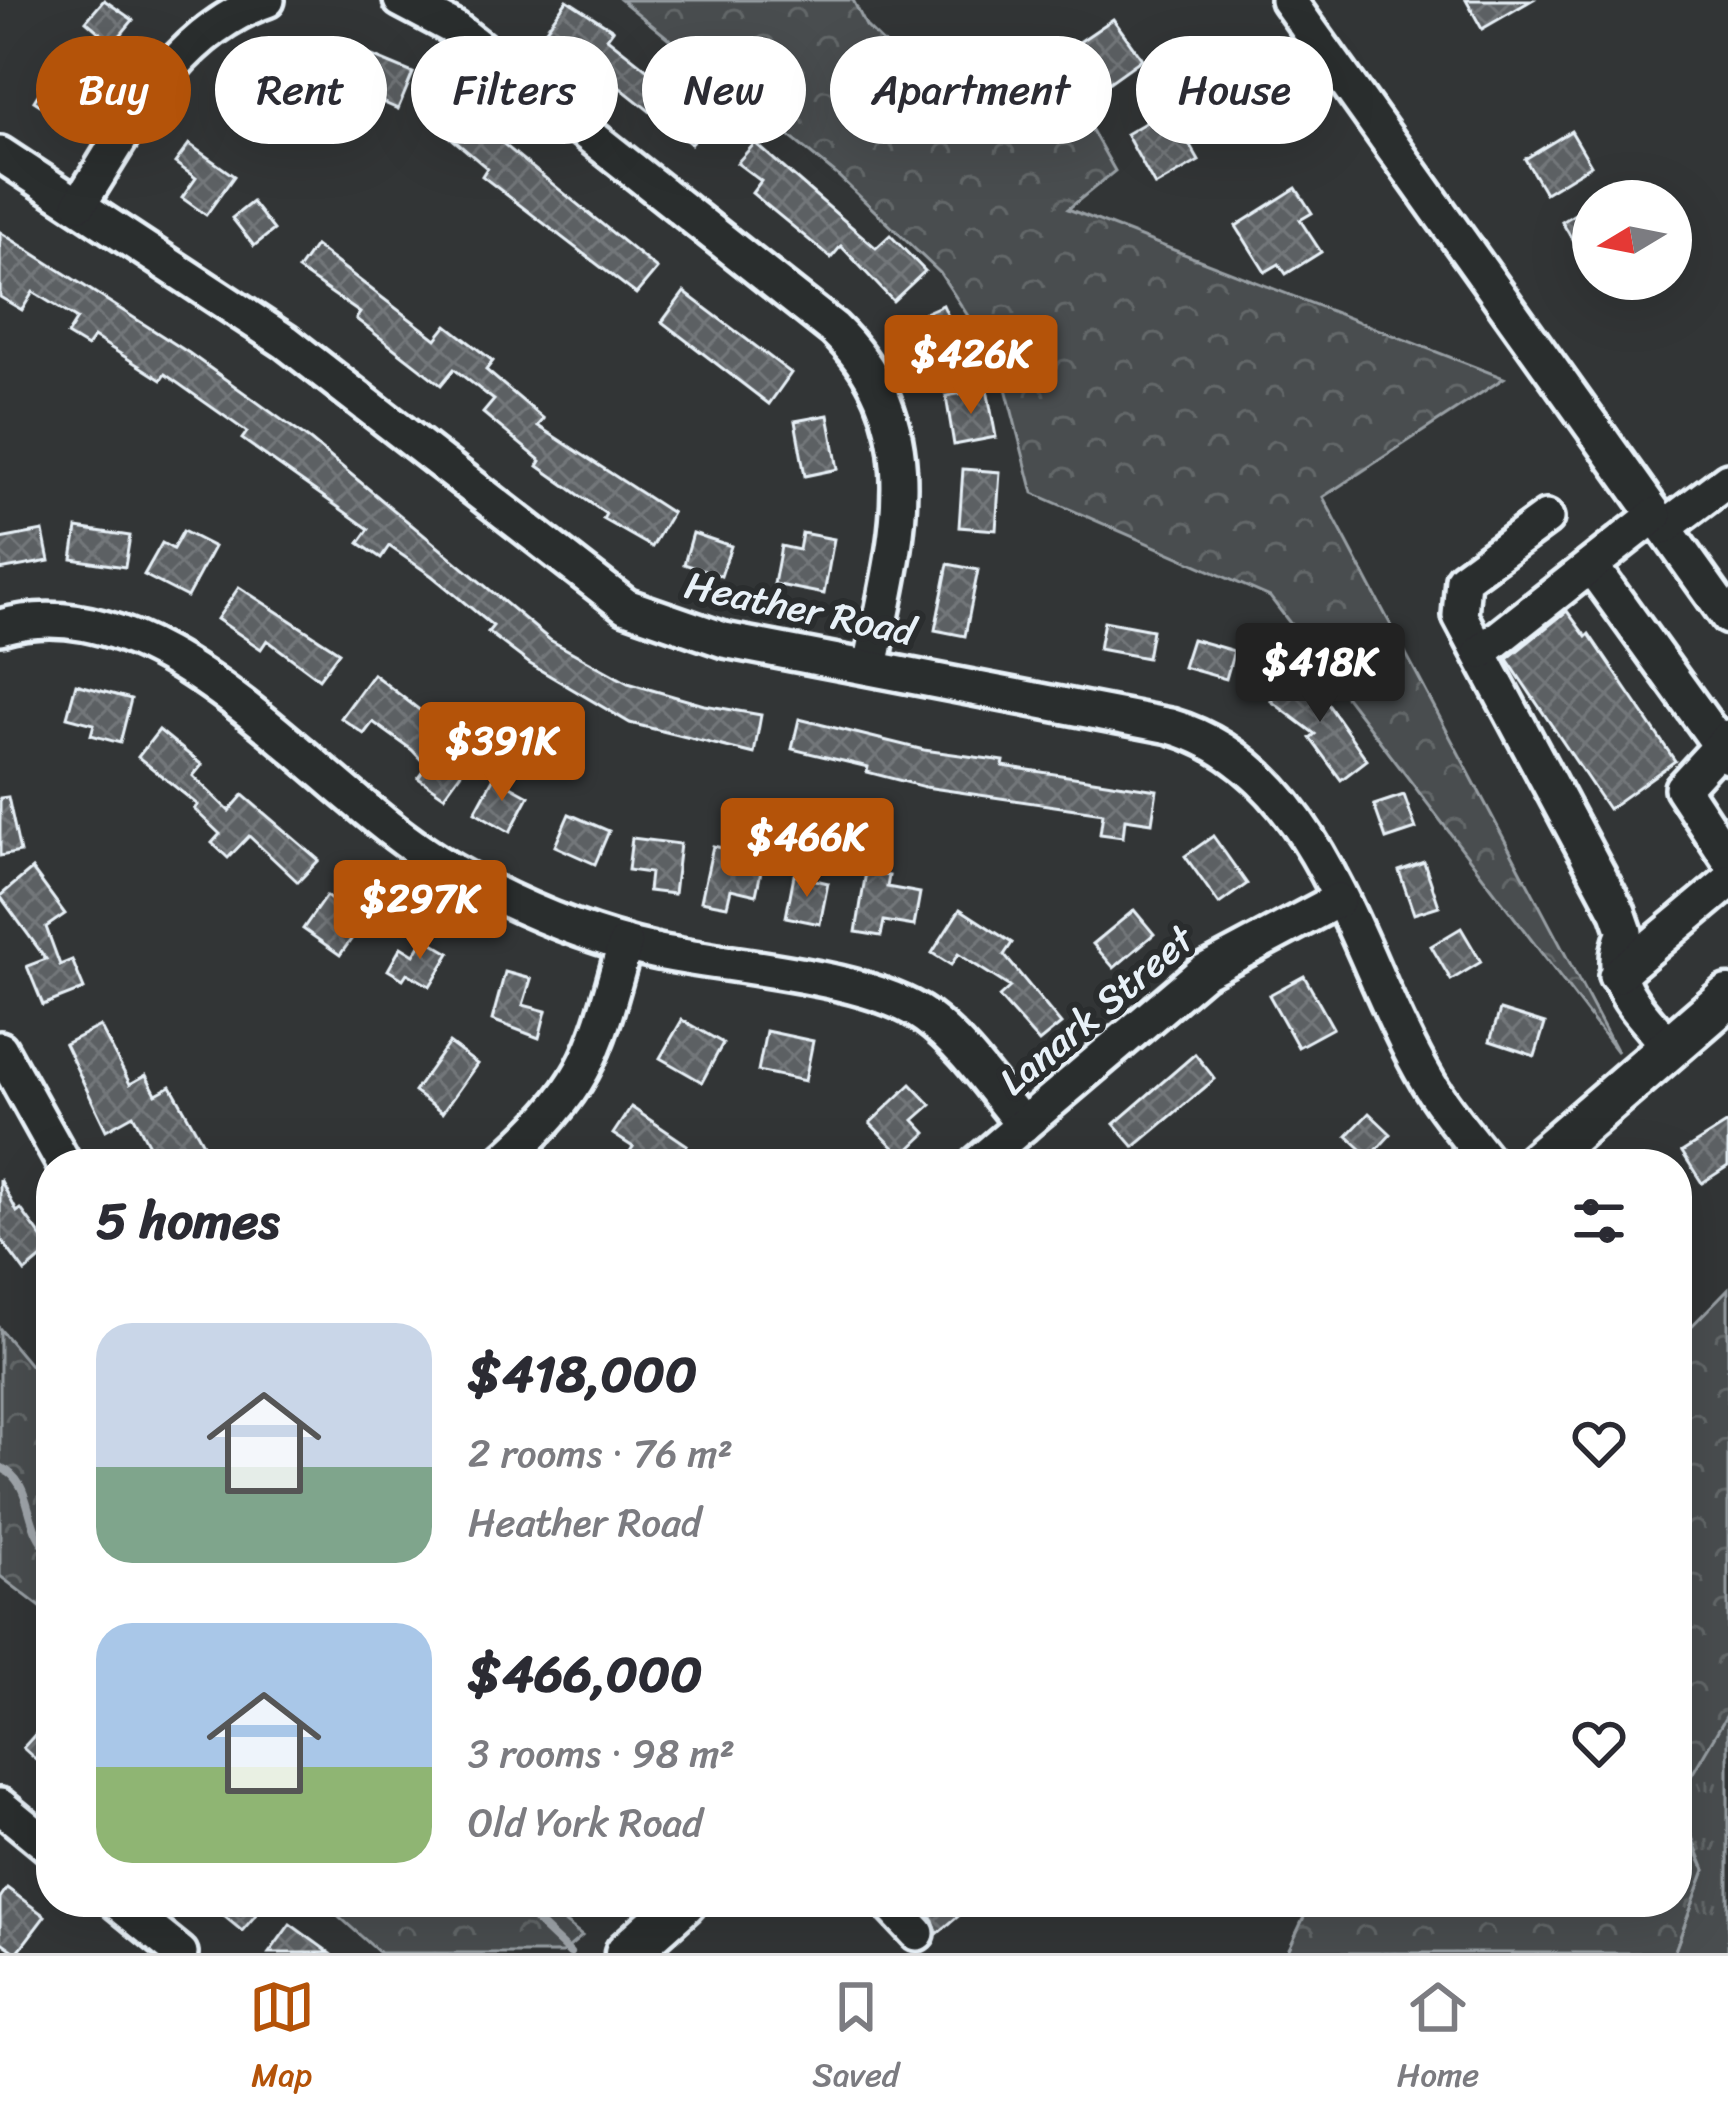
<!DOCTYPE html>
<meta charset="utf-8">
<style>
:root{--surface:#fff;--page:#f7f7f7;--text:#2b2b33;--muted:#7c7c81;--line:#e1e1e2;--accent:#b45309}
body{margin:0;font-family:Sriracha,sans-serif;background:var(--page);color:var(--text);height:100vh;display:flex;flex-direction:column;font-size:45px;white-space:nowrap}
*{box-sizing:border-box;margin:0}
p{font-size:39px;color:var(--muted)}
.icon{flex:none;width:66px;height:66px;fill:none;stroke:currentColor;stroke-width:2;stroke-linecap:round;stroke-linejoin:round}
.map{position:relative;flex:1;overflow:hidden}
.sheet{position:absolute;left:36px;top:1149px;width:1656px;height:768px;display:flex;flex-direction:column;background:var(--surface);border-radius:48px;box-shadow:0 12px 48px #0002}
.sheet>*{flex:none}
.banner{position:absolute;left:36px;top:36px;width:1656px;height:108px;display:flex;gap:24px}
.needle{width:78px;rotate:260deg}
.controls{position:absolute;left:1572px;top:180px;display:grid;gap:24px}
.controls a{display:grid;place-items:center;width:120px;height:120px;border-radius:50%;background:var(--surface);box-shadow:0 12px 48px #0002;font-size:60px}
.price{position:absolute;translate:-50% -102px;padding:0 27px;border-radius:12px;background:var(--accent);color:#fff;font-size:39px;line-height:78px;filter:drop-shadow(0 3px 6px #0008)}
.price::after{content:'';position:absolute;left:50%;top:72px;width:36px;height:27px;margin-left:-18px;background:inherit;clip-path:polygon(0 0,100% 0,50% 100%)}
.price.selected{background:#222;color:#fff}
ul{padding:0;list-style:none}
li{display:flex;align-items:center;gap:36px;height:300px;padding:0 60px}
li span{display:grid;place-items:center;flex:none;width:336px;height:240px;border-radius:36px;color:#555}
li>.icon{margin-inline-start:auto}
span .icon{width:144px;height:144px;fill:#fffc;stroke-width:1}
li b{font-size:51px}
h2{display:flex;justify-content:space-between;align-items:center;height:144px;padding:0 60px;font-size:51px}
.pill{padding:0 42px;border-radius:54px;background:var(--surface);box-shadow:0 12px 48px #0002;font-size:42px;line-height:108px}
.pill.selected{background:var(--accent);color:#fff}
.tabs{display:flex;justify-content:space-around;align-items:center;height:168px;border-top:3px solid var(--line);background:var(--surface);font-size:33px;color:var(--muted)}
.tabs a{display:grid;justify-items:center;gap:6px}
.tabs .selected{color:var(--accent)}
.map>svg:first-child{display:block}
.grass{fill:url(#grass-tufts);stroke:#989fa4;stroke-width:3}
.forest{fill:url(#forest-crowns);stroke:#989fa4;stroke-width:3}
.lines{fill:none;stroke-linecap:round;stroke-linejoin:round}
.stream{stroke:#9fa5aa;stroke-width:8}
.building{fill:url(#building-cross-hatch);stroke:#e8f1f8;stroke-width:3}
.minor-casing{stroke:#e8f1f8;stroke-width:42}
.major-casing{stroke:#e8f1f8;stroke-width:51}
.minor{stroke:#2a2d2e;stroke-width:33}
.major{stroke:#2a2d2e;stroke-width:42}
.labels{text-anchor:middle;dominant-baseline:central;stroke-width:12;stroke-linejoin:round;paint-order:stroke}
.street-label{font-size:39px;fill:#e8f1f8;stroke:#2a2d2e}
</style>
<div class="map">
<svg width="1728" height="1953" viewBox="0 0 1728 1953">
<defs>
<pattern id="grass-tufts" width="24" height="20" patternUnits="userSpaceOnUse" patternTransform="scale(3)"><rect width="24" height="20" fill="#494d4f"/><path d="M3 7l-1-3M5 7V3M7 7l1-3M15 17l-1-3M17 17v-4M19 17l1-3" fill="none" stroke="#636769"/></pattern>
<pattern id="forest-crowns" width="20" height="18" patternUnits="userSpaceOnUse" patternTransform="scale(3)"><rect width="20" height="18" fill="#494d4f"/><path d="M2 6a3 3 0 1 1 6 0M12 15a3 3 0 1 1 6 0" fill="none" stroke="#636769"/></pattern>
<pattern id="building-cross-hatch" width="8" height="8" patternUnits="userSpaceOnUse" patternTransform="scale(3)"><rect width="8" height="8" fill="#5c6063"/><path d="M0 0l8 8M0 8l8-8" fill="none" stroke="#73777a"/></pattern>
</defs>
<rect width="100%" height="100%" fill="#323536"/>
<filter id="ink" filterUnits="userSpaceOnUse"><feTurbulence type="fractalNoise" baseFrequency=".00833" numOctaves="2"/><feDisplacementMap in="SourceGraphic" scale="24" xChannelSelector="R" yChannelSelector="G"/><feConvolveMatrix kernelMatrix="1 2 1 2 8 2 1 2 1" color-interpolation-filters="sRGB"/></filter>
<g filter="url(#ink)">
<!-- grass -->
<path class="grass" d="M 1728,1712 L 1728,1953 L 1674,1953 L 1705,1870 L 1677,1799 Z"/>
<!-- forest -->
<g class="forest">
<path d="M 621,0 L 853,0 L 866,26 L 967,124 L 1062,77 L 1115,171 L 1068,209 L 1504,378 L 1323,497 L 1617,1052 L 1270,597 L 1033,493 L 1000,365 L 940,273 L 836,174 Z"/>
<path d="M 1728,1289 L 1728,1713 L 1677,1800 L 1677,1341 Z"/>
<path d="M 0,1329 L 51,1390 L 51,1615 L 0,1576 Z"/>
<path d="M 1677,1810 L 1705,1870 L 1674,1953 L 1287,1953 L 1311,1902 L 1677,1902 Z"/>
<path d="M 323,1902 L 539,1902 L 582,1936 L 562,1953 L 380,1953 Z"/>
</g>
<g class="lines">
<!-- stream -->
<g class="stream">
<path d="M 0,1467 C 36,1483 22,1529 51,1552"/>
<path d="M 516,1902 L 570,1953"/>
</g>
</g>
<!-- building -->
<g class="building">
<path d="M 104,0 L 133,20 L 113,44 L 86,21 Z"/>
<path d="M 567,0 L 613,30 L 607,38 L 686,100 L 695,89 L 737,122 L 726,136 L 709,122 L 691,144 L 546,29 Z"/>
<path d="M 1466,0 L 1532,0 L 1482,29 Z"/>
<path d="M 1113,19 L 1142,59 L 1107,84 L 1078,43 Z"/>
<path d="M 360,51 L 413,73 L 398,109 L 346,86 Z"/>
<path d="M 65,52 L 94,71 L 62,119 L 34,101 Z"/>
<path d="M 295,57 L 307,86 L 261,106 L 248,77 Z"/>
<path d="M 442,94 L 657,269 L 636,294 L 482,176 L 487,168 L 424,115 Z"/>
<path d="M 1169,109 L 1199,161 L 1155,186 L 1126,134 Z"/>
<path d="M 1571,131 L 1591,165 L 1545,193 L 1525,159 Z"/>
<path d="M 755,143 L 876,248 L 890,235 L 925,271 L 893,301 L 841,246 L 831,258 L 752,193 L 761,181 L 737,163 Z"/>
<path d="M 189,144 L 234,176 L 206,215 L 182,198 L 196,178 L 175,163 Z"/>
<path d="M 1296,188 L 1312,213 L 1300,220 L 1321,252 L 1286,274 L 1279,264 L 1265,272 L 1236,226 Z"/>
<path d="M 252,202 L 274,230 L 254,246 L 232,218 Z"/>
<path d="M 1593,203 L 1593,242 L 1579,251 L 1562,222 Z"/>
<path d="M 0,232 L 189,353 L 311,441 L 550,640 L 628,683 L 704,705 L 761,715 L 754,754 L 630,723 L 530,664 L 488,632 L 493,626 L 432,576 L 389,546 L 381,558 L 359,543 L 369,529 L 242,439 L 247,432 L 165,374 L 161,380 L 94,337 L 87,347 L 67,335 L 77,319 L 33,292 L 22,310 L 0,297 Z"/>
<path d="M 315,246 L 436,339 L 447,325 L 493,361 L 486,370 L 544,419 L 538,426 L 672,513 L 652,547 L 603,519 L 606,514 L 538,466 L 541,461 L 483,413 L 494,400 L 454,369 L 441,385 L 356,319 L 360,313 L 298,270 Z"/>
<path d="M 684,292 L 791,373 L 769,404 L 662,322 Z"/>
<path d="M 943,305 L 967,358 L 935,372 L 911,319 Z"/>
<path d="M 987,389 L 996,437 L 954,445 L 946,396 Z"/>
<path d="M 828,415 L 838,469 L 805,476 L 795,421 Z"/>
<path d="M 963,469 L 1000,472 L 996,530 L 959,527 Z"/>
<path d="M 77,528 L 130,536 L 125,567 L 72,559 Z"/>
<path d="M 43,531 L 49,561 L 0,570 L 0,539 Z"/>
<path d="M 183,531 L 214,547 L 187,597 L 144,575 L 162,543 L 173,549 Z"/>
<path d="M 693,533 L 731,546 L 721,576 L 684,564 Z"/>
<path d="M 802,533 L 834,539 L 824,594 L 774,584 L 781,546 L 799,550 Z"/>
<path d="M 948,564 L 978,570 L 965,636 L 935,630 Z"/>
<path d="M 239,587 L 339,652 L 319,679 L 267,640 L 261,649 L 217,619 Z"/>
<path d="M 1567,611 L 1586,637 L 1589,634 L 1675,761 L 1608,809 L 1507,659 Z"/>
<path d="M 1104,621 L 1152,630 L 1147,658 L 1099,649 Z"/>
<path d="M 1192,639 L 1234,651 L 1226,679 L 1183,667 Z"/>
<path d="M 1292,672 L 1320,693 L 1367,760 L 1341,780 L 1310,738 L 1315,734 L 1271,701 Z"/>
<path d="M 373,674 L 475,753 L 444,796 L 418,778 L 427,766 L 412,750 L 373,722 L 364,734 L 341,718 Z"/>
<path d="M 76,684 L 131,699 L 120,743 L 91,735 L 94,724 L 67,717 Z"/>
<path d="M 799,719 L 924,750 L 1004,761 L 1003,766 L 1157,790 L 1152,823 L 1125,819 L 1123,837 L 1100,834 L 1103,813 L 925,787 L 867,772 L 868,767 L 792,749 Z"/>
<path d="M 159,730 L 202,765 L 193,776 L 229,811 L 243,795 L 319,860 L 298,882 L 249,836 L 228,858 L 212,843 L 220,834 L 194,809 L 198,805 L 138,757 Z"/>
<path d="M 494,777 L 529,796 L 510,832 L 475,812 Z"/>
<path d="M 1404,795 L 1416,829 L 1386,839 L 1374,805 Z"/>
<path d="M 8,797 L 20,852 L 0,856 L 0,798 Z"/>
<path d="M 569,814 L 609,831 L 595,864 L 555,846 Z"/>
<path d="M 1213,836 L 1247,884 L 1219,904 L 1185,856 Z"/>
<path d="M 632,838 L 680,844 L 674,894 L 648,891 L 650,873 L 628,870 Z"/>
<path d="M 713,846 L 764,857 L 756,895 L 731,889 L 727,906 L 701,901 Z"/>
<path d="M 1424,862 L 1439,906 L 1414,914 L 1399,871 Z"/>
<path d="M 32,869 L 65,914 L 46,927 L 60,965 L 72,960 L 84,989 L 43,1005 L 27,966 L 46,959 L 0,896 Z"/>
<path d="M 866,872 L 889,876 L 887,887 L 920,893 L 914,926 L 884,921 L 881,936 L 856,932 Z"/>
<path d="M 794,875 L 828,883 L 820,924 L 786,917 Z"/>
<path d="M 326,896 L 363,923 L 340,955 L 303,929 Z"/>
<path d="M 960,909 L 1012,943 L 1004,955 L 1061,1024 L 1039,1042 L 999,997 L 1010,987 L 958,954 L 951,965 L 932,953 Z"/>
<path d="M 1134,910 L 1154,934 L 1114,968 L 1093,944 Z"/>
<path d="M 1461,928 L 1481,962 L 1451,980 L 1431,946 Z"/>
<path d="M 424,938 L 450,953 L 430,986 L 407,973 L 403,979 L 388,970 L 401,947 L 414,955 Z"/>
<path d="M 505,972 L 531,979 L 523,1005 L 546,1011 L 539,1038 L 492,1020 Z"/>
<path d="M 1304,976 L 1333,1028 L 1298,1047 L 1269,995 Z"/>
<path d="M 1500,1010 L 1545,1024 L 1535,1056 L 1490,1041 Z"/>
<path d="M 682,1020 L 723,1043 L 702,1082 L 660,1058 Z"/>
<path d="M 100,1026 L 130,1084 L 146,1075 L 156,1094 L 171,1086 L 210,1156 L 196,1164 L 159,1164 L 133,1115 L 106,1130 L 65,1044 Z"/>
<path d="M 766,1031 L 813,1041 L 805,1081 L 758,1071 Z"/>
<path d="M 449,1043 L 477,1064 L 442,1113 L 414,1092 Z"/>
<path d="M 1195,1054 L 1215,1079 L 1134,1147 L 1114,1124 Z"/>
<path d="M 911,1084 L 931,1105 L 914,1120 L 926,1133 L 902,1156 L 870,1123 Z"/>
<path d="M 631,1107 L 687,1145 L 674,1164 L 621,1164 L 633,1147 L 613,1134 Z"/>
<path d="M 1369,1113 L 1391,1134 L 1370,1157 L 1347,1136 Z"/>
<path d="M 1728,1123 L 1728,1166 L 1702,1183 L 1682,1152 Z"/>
<path d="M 0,1179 L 17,1212 L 21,1209 L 51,1250 L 25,1272 L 0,1238 Z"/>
<path d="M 51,1717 L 51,1773 L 23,1748 Z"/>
<path d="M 7,1888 L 45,1916 L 17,1953 L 0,1941 L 0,1898 Z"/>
<path d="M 207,1902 L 267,1902 L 242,1931 Z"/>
<path d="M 917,1902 L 975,1902 L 937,1934 L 933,1920 Z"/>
<path d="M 290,1924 L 330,1953 L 269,1953 Z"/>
</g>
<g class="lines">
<defs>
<g id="minor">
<path d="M 401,0 L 454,28 L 834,329 C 935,427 894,547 871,667"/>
<path d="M 1288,0 L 1728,617"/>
<path d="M 0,154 L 286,342 L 626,606 L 724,640 L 1170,726 C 1323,771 1355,960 1428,1082 C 1445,1111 1468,1137 1489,1164"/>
<path d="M 80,203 C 130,126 174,32 267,0"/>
<path d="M 1546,518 L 1463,579 L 1460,616 L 1618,912 L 1625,932 C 1602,983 1639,1008 1669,1047"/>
<path d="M 1665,527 L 1728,480"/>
<path d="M 1591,566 L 1728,756"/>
<path d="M 0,627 C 168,579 315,794 452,871 C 515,906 584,936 654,951 C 727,967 869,975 926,1017 C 964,1045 993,1089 1023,1125"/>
<path d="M 1481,652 L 1655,515"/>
<path d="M 1728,738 L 1682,788 L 1728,858"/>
<path d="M 1616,976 L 1728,882"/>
<path d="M 0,1049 L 64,1164"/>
<path d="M 500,1164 C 589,1085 594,1055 625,944"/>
<path d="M 977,1164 L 1203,972 L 1338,900"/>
<path d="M 0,1806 L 51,1848"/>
<path d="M 117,1902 L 180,1953"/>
<path d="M 888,1902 L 917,1933"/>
</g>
<g id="major">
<path d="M 1535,1164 L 1728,997"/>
<path d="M 627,1953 L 684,1902"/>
</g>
</defs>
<!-- minor casing -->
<use href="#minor" class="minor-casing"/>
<!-- major casing -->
<use href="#major" class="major-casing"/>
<!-- minor -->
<use href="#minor" class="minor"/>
<!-- major -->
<use href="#major" class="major"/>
</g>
</g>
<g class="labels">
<!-- street labels -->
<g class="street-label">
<text transform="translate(800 608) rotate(12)">Heather Road</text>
<text transform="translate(1096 1010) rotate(-40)">Lanark Street</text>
</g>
</g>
</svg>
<div class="controls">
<a><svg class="needle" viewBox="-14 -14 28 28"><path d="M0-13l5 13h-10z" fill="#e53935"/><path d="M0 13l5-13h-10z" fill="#7c7c81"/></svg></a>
</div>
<b class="price" style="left:971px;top:417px">$426K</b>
<b class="price selected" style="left:1320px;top:725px">$418K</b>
<b class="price" style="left:502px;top:804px">$391K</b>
<b class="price" style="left:807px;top:900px">$466K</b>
<b class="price" style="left:420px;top:962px">$297K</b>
<div class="banner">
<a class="pill selected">Buy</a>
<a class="pill">Rent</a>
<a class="pill">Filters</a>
<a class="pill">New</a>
<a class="pill">Apartment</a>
<a class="pill">House</a>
</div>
<section class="sheet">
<h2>5 homes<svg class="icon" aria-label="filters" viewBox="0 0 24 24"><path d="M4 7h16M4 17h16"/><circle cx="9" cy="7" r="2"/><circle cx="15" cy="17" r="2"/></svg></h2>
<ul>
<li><span style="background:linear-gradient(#c9d6e8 60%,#7fa58c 0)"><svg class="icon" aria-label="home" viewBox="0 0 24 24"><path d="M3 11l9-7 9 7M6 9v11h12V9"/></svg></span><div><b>$418,000</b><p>2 rooms · 76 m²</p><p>Heather Road</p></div><svg class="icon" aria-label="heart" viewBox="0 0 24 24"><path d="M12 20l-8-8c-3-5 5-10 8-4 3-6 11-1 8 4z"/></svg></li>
<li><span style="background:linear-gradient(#a9c7e8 60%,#8fb573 0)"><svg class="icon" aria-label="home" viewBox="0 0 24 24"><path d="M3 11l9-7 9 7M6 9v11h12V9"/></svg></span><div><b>$466,000</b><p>3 rooms · 98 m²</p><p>Old York Road</p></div><svg class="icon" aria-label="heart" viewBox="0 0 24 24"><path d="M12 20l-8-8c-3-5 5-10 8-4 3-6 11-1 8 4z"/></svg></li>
</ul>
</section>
</div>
<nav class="tabs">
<a class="selected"><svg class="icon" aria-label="map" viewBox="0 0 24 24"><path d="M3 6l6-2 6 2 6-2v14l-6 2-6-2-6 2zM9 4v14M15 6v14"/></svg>Map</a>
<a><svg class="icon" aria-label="saved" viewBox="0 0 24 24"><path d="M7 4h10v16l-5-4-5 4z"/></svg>Saved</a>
<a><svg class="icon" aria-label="home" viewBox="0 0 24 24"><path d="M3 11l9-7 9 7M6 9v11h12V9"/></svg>Home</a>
</nav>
